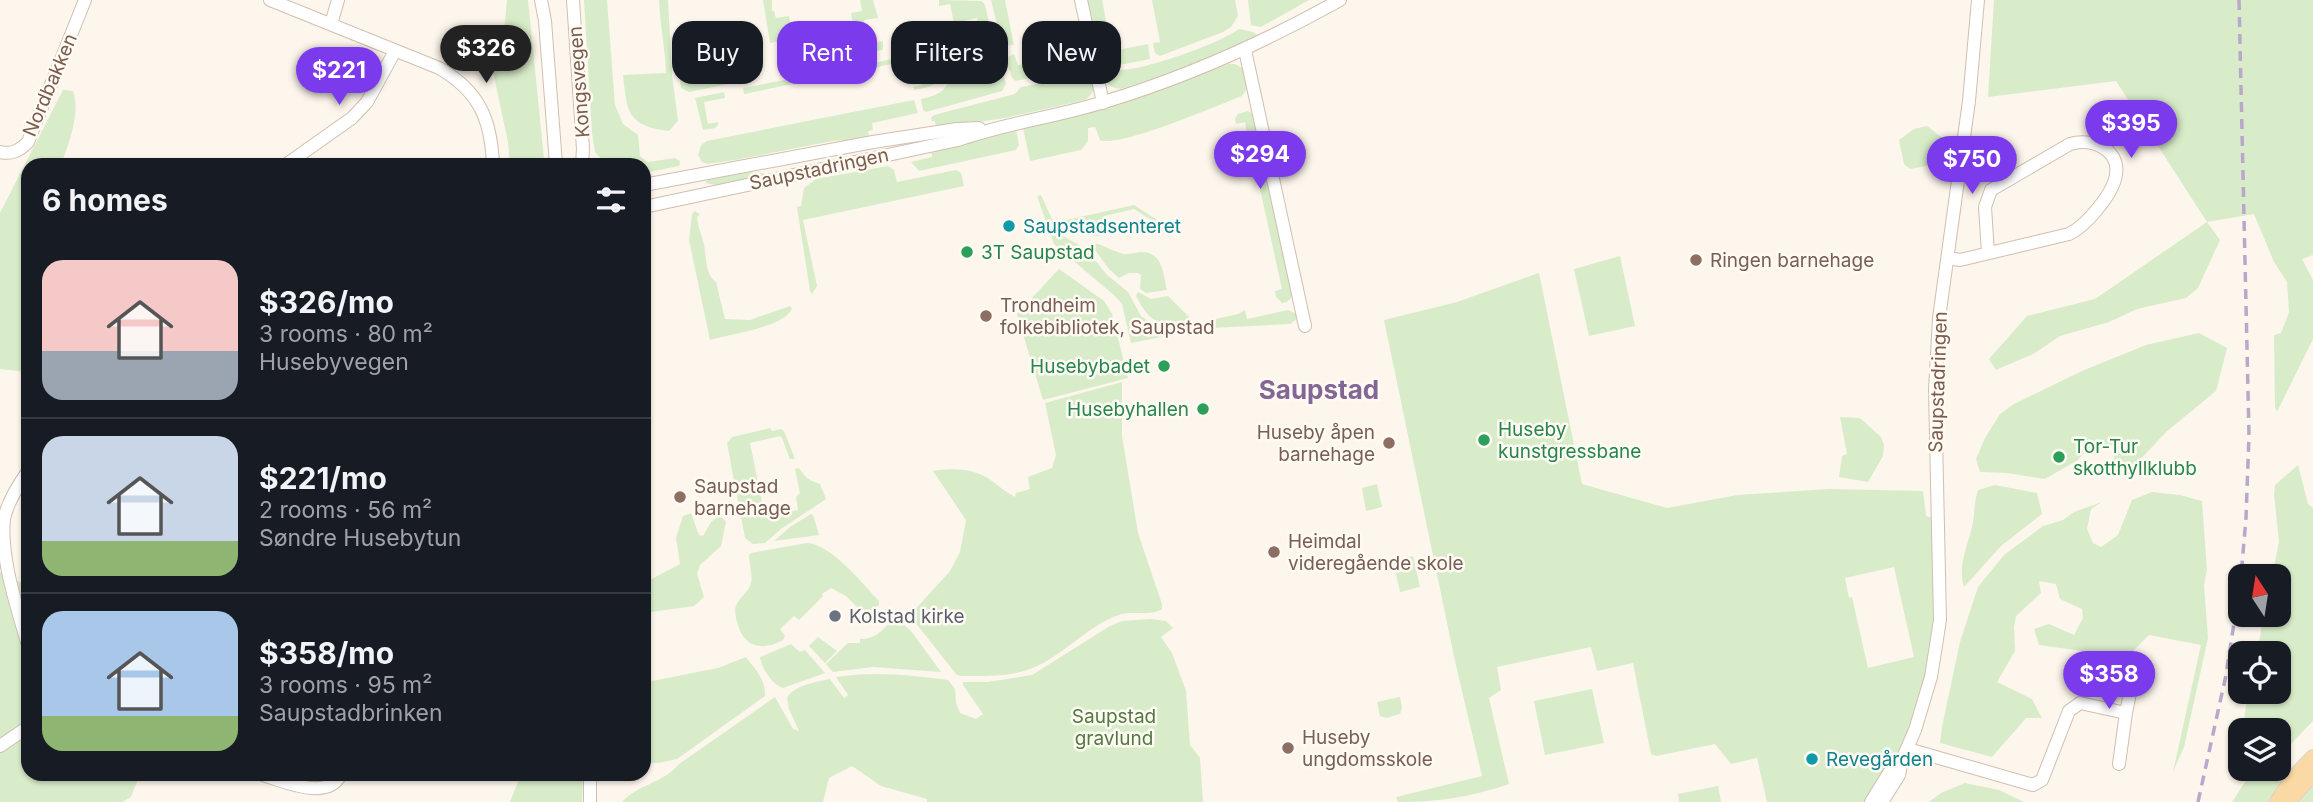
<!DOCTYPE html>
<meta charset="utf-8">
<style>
:root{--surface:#171b24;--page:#242831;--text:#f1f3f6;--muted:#9ea1a6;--line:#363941;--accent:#7c3aed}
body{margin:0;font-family:Inter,sans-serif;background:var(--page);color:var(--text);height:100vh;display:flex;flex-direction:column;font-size:26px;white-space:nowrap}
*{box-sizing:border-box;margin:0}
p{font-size:23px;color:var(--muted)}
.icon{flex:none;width:38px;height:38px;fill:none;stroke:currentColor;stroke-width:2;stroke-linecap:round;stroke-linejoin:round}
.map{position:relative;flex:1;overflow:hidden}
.panel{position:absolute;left:21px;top:158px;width:630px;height:623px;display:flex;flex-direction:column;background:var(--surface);border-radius:21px;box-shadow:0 2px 5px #0004}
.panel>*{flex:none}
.hud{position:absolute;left:672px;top:21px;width:665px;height:63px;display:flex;gap:14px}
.needle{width:46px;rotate:348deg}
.buttons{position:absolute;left:2228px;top:564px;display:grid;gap:14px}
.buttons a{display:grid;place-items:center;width:63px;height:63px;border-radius:14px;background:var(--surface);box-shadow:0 2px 5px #0004;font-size:35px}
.price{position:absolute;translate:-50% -60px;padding:0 16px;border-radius:24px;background:var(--accent);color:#fff;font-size:23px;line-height:46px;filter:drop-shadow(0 2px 4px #0008)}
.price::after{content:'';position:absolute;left:50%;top:42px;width:21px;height:16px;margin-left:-10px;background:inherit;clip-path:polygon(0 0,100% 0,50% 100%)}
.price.current{background:#222;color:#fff}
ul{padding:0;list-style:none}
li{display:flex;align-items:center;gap:21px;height:175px;padding:0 21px}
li+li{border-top:2px solid var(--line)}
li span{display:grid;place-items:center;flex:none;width:196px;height:140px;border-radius:21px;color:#555}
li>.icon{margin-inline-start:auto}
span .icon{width:84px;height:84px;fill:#fffc;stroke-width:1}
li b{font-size:30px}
h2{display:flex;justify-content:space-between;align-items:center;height:84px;padding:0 21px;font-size:30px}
.tag{padding:0 24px;border-radius:21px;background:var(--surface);box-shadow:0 2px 5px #0004;font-size:24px;line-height:63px}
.tag.current{background:var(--accent);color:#fff}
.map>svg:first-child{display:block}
.green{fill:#d8ecc9;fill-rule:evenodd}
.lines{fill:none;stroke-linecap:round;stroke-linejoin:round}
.minor-casing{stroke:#d1beb0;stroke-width:14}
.major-casing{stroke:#dad1cd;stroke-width:16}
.minor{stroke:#fff;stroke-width:12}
.major{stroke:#fbd9a5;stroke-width:14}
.rail{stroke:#b9a8c9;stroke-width:3.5;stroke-dasharray:10 7;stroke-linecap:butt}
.culture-dot{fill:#0f9aa8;stroke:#fffaf3;stroke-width:2.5}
.leisure-dot{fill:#2e9e5b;stroke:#fffaf3;stroke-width:2.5}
.education-dot{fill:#8d6e63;stroke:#fffaf3;stroke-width:2.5}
.worship-dot{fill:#6b7280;stroke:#fffaf3;stroke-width:2.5}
.labels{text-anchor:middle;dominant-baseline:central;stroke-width:5;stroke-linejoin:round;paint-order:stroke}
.street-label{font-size:19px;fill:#7a5c4d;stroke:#fffaf3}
.culture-label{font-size:19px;fill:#0d838f;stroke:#fffaf3;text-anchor:start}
.leisure-label{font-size:19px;fill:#27864d;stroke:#fffaf3;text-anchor:start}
.education-label{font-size:19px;fill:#785e54;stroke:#fffaf3;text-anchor:start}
.worship-label{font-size:19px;fill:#5b616d;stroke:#fffaf3;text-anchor:start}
.park-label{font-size:19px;fill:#537a41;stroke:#fffaf3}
.district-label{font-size:26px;font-weight:bold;fill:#846695;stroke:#fffaf3}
</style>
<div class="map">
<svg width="2313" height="802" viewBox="0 0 2313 802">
<rect width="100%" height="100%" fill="#fdf6ec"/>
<!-- green -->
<g class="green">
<path d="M 507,0 L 528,0 L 544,159 L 543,164 L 510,164 L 508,142 L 488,48 L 489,35 L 504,32 Z"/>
<path d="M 584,0 L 607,0 L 615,105 L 623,124 L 638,135 L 640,156 L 648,162 L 675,158 L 680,161 L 679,166 L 644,173 L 644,164 L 606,164 L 595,152 L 592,133 Z"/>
<path d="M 659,0 L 668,0 L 672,75 L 678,121 L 669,131 C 627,126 627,112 623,75 L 666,73 C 665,48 660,25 659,0 Z"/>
<path d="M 763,0 L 772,0 L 772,11 L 774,11 L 776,18 L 789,16 L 797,62 L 792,68 L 786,70 L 784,61 L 789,60 L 785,40 L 770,43 Z"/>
<path d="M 860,0 L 873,0 L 878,18 L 864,20 L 865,36 L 869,44 L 883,41 L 883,50 L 864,53 L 858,48 L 851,13 L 862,11 Z"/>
<path d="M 939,0 L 982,1 L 985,5 L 990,27 L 979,30 L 977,18 L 954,23 L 950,4 L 939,6 Z"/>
<path d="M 991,0 L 1005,0 L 1014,45 L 1002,46 Z"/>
<path d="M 1088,0 L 1102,0 L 1112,51 L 1148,44 L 1150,59 L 1125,64 L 1102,65 Z"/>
<path d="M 1152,0 L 1235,0 L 1238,16 L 1231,27 L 1223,32 L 1160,56 L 1155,53 L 1153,43 L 1160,42 Z"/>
<path d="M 1248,0 L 1309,0 L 1261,27 L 1251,25 Z"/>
<path d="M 1994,0 L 2313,0 L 2313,255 L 2302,259 L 2313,280 L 2313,339 L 2277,412 L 2275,407 L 2274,335 L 2281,333 L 2289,312 L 2287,282 L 2274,262 L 2254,214 L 2207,222 L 2220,240 L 2198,288 L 2186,298 L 2137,309 L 2109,322 L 2060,336 L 2035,353 L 1996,370 L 1989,359 L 2027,316 L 2095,299 L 2207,222 L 2116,81 L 1988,97 Z"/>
<path d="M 835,28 C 845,32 855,50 844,59 C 840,63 834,63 829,64 C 824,65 817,67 812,66 C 801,63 797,40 808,34 C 814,30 827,30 835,28 Z"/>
<path d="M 1239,29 L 1253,32 L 1258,36 L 1179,70 L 1121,89 C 1109,88 1105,83 1103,72 C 1114,70 1125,70 1136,68 C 1161,63 1218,44 1239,29 Z"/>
<path d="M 735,38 L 737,49 L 724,51 L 723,60 L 728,74 L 742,72 L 743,78 L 728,80 L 729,84 L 689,92 L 681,88 L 677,58 L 681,42 L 689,41 L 690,54 L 705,56 L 706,54 L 714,53 L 713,40 Z"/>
<path d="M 1080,42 L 1086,45 L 1089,68 L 1061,73 L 1058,62 L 1058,51 L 1061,55 L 1078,52 L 1077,43 Z"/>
<path d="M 924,53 L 930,53 L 936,58 L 940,79 C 934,87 924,88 914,90 L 913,87 L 922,85 L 916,59 L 744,94 L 743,88 Z"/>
<path d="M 1052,53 L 1055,73 L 1016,81 L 1012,78 L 1006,58 L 1014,54 L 1018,65 L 1029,64 L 1032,68 L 1037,67 L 1037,63 L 1050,60 Z"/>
<path d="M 998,60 L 1000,61 L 1006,84 L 1002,91 L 926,112 L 923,110 L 921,99 C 940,95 949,90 952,69 L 956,69 L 959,80 L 988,74 L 986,63 Z"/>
<path d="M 1228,64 L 1235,64 L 1244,69 L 1248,87 L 1242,96 C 1218,105 1120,148 1100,140 L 1095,127 L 1088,128 L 1088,141 L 1081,150 L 1030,161 L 1023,128 L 1088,113 L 1149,94 Z"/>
<path d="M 1091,74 C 1095,86 1096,92 1085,100 L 1005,118 L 936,128 L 935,121 L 932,121 L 931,118 L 934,115 L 1015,94 L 1021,87 Z"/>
<path d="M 63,90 L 73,91 C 81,112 69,143 61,164 L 28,164 L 28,372 L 0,369 L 0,213 Z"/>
<path d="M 724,92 L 725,98 L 704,102 L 708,124 L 718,122 L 718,125 L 715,128 L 703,130 L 695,98 Z"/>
<path d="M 914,100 L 918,113 L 872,123 L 873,130 L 868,131 L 869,138 L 832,141 L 741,159 L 708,164 L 702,162 L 698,155 L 701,145 L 707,141 Z"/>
<path d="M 1248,111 L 1254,115 L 1293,296 L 1287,302 L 1282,303 L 1276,297 L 1275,291 L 1282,289 L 1255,166 L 1253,166 L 1245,122 L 1236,124 L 1235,118 L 1238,114 Z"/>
<path d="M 1927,126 L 1944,139 L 1947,157 L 1942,163 L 1910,169 L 1904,164 L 1899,140 L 1914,129 Z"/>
<path d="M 1016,129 L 1019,145 L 1016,150 L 919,171 L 911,162 L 932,157 L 931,149 Z"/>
<path d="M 888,166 L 894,170 L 897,182 L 956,170 L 961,173 L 964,186 L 803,220 L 817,286 L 812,294 L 810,291 L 797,207 L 801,206 L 804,188 L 816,179 Z"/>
<path d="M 746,172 L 763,173 L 767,175 L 721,186 L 705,183 L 708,180 Z"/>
<path d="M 1041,195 L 1056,228 L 1063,236 L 1086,249 L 1107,275 L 1128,292 L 1141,316 L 1157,328 L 1167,329 L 1198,324 L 1198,330 L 1131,343 L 1122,304 L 1116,297 L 1054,244 L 1037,196 Z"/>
<path d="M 1134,205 L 1171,229 L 1169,231 L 1134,209 L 1104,216 L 1107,235 L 1092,236 L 1089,222 L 1075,225 L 1077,233 L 1066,231 L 1062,221 Z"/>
<path d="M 695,211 L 700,214 L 697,217 C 698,229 702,234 704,245 C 707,258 704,273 716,282 L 725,319 L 750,320 L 790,306 L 792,309 C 782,328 730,334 710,340 L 689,240 L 692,214 Z"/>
<path d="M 1092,243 C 1104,244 1113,252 1124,254 C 1130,255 1136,252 1141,252 C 1163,252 1163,273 1167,290 L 1146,293 L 1140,289 L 1141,275 L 1138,273 L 1129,273 L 1119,278 L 1109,269 L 1092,246 Z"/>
<path d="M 1620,256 L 1635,326 L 1589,336 L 1574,269 Z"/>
<path d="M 1059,269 L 1104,301 L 1112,314 L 1128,378 L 1043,400 L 1017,314 Z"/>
<path d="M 1539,273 L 1582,484 L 1667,508 L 1737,495 L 1829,489 L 1923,491 L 1926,516 L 1936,519 L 1936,620 L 1932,673 L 1911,745 L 1867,802 L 1767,802 L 1757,758 L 1731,764 L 1715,744 L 1656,756 L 1651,754 L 1633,663 L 1597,671 L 1591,647 L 1497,667 L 1501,690 L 1489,698 L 1509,784 C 1471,797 1437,802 1398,802 L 1396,797 L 1482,776 L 1455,661 L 1384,320 L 1457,302 ZM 1894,567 L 1914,657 L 1868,668 L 1852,597 L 1849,598 L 1845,578 Z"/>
<path d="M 1138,292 L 1151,299 L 1168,296 L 1189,317 L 1188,320 C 1157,325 1151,324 1136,296 Z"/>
<path d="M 1245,310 L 1247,319 L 1288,310 L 1297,314 L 1298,318 L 1290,324 L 1211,328 L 1207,321 L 1238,314 Z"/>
<path d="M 2199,333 L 2227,348 L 2216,391 L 2166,432 L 2137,463 L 2111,475 L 2116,445 L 2083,454 L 2078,460 L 2045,479 L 2007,473 L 1980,472 L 1976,459 L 1985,438 L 2000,414 L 2014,404 L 2082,371 L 2146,345 Z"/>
<path d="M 1122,382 L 1122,436 L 1138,533 L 1162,604 L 1162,609 C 1150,617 1133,610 1119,615 C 1086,626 1063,657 1030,669 C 1008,677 983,676 960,676 L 956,674 L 911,617 L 912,613 L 950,571 L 960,552 L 966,520 L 933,471 C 954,468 973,468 992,481 C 1000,487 1006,492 1015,497 L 1016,493 L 1030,489 L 1028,477 L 1052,468 L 1056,455 L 1045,403 Z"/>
<path d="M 1840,417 L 1860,418 L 1881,437 L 1884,445 L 1883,456 L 1868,482 L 1839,477 L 1842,456 L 1847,454 Z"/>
<path d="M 770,428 L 772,431 L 781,429 L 784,431 L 795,459 L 790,459 L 782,438 L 780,436 L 750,443 L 763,507 L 769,515 L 798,510 L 796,497 L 800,493 L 795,469 L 799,468 C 806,478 808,480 820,484 L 826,499 L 781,529 L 765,543 L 753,544 L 745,538 L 727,443 L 732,437 Z"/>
<path d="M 2298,465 L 2308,504 L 2313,508 L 2313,721 L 2285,750 L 2279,751 L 2278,730 L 2243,730 L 2248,691 L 2278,691 L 2278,653 L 2257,653 L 2264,614 L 2278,614 L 2278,576 L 2272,576 L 2279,542 L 2274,494 L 2275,485 Z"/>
<path d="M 1377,484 L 1382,507 L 1366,511 L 1362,488 Z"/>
<path d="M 1995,485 L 2037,493 L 2042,514 L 2001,546 L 1964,587 C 1957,564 1969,544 1973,522 C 1975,511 1974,501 1978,490 Z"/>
<path d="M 2152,492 L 2180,495 L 2202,501 L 2207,570 L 2204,585 L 2208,638 L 2184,747 L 2173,772 L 2201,645 L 2149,635 L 2121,663 L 2103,654 L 2039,645 L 2034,629 L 2049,624 L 2074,635 L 2083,618 L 2082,609 L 2060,599 L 2056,584 L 2039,581 L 2041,593 L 2016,616 L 2014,627 L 2015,651 L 1997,682 L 2032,699 L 2042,718 L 2026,718 L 1992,757 L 1940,743 L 1942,727 L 1960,642 L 1978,587 L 2004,555 L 2043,526 L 2063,520 L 2074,512 L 2102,502 L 2091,509 L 2087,529 L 2093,543 L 2101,547 L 2118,535 L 2132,500 Z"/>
<path d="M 691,513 L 699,535 L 703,536 L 711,522 L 720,515 L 726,522 L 721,546 L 700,565 L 697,574 L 704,597 L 694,606 L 644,613 L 644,583 L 680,564 L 676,538 L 683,516 Z"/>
<path d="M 811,514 L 813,515 L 819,535 L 774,541 L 790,527 Z"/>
<path d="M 807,543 C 831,544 862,583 879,601 L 879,605 L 864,620 L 855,610 L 857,607 L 846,596 L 831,588 L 822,594 L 823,596 L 799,620 L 794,616 L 780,629 L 785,636 L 783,640 C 762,652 743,647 737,622 C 736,618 734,610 736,606 C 739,597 749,592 751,583 C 753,574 749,564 749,555 L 751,553 Z"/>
<path d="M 1413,556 L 1420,587 L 1400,592 L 1393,561 Z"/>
<path d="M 0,572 L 28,586 L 28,774 L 140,774 L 131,797 L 122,802 L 0,802 Z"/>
<path d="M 889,611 L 911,631 L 941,672 L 873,667 L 833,672 L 826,664 L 848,643 L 860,643 L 860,639 C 875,639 882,631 891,621 L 886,614 Z"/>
<path d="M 1151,619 L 1166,621 L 1173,628 L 1161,637 L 1172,653 L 1186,691 L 1190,745 L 1200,758 L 1203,802 L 927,802 L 927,799 L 881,786 L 852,766 L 829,778 L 823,802 L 622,802 C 638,784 664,783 679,764 L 775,697 L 793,729 L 799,731 L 789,709 L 787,698 C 794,685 816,682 830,679 L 844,698 L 848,695 L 836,677 C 874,671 910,675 948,680 L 955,689 L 956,703 L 960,713 L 976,719 L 983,714 L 963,685 L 963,682 L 988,682 L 1032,675 L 1110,626 L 1122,621 Z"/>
<path d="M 818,637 L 837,651 L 825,663 L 809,646 Z"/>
<path d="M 791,644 L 800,652 L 805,650 L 825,673 L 783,688 C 771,684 762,668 760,657 Z"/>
<path d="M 746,657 C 755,669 766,680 765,696 L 677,759 L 659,763 L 644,763 L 644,668 L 647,682 L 718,668 Z"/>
<path d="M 1592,689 L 1604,743 L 1545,755 L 1534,701 Z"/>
<path d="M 1400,697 L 1402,708 L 1400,714 L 1386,718 L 1380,716 L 1377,702 Z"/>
<path d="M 2254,768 L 2279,768 L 2313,787 L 2313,802 L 2232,802 Z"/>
<path d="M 521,774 L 583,774 L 582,802 L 510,802 Z"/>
<path d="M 1965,783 L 1999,790 L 2024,802 L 1929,802 L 1941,793 Z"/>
<path d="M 1718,786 L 1721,802 L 1679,802 L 1678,794 Z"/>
</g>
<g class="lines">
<defs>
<g id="minor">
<path d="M 270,0 L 439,68 C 479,91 491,119 493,164"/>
<path d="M 541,0 L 545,21 L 556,164"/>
<path d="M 573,0 L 583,149 L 582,164"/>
<path d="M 1081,0 L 1103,103"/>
<path d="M 331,24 L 338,0"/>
<path d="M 1245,50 L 1305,326"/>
<path d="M 0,152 C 12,155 20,150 28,142 L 85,0"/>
<path d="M 287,164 L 352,118 L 367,102 L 395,51"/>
<path d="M 644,185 L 873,142 L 957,129 L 979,128"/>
<path d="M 644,207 L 958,140 C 1006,123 1056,117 1104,102 C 1187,77 1265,42 1340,0"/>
<path d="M 1948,258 L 1960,260 L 2069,234 C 2086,226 2113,194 2116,175 C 2120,148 2091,138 2070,144 L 1991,190 L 1985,207 L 1988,253"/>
<path d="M 28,471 C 18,486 8,501 4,519 C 0,557 17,608 28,645"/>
<path d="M 0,746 L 28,727"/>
<path d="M 1908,749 L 2033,785 L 2042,780 L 2069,711 L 2080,703 L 2126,713"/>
<path d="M 2119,764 L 2126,713 L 2136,663"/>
<path d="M 260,774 C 283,781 328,802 341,774"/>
<path d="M 590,802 L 590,774"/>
<path d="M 1871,802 L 1889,773 L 1902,761"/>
<path d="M 1882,802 L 1899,775 L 1902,760 L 1915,730 L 1931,677 L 1940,620 L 1935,390 L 1939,318 L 1969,101 L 1978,0"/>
</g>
<g id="major">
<path d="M 2277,802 L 2293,778 L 2313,757"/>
<path d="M 2288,802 L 2313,774"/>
</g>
</defs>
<!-- minor casing -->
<use href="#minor" class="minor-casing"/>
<!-- major casing -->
<use href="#major" class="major-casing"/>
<!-- minor -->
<use href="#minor" class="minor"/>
<!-- major -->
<use href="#major" class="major"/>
<!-- rail -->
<g class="rail">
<path d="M 2239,0 L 2249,435 L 2246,518 L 2241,576"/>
<path d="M 2198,802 L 2226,675 L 2240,584"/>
</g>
</g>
<!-- markers -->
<g class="culture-dot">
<circle cx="1009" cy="226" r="7"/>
<circle cx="1812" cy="759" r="7"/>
</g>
<g class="leisure-dot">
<circle cx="967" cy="252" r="7"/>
<circle cx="1164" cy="366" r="7"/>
<circle cx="1203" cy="409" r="7"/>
<circle cx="1484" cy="440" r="7"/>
<circle cx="2059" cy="457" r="7"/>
</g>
<g class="education-dot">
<circle cx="1696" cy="260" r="7"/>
<circle cx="986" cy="316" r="7"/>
<circle cx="1389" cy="443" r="7"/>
<circle cx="680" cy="497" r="7"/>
<circle cx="1274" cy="552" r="7"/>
<circle cx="1288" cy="748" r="7"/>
</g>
<circle class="worship-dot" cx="835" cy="616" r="7"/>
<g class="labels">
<!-- street labels -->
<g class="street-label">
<text transform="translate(579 82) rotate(-94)">Kongsvegen</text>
<text transform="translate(50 85) rotate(-67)">Nordbakken</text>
<text transform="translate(819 169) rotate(-12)">Saupstadringen</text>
<text transform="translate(1938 382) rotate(-88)">Saupstadringen</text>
</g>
<!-- culture labels -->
<g class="culture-label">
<text x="1023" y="226">Saupstadsenteret</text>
<text x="1826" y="759">Revegården</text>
</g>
<!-- leisure labels -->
<g class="leisure-label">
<text x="981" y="252">3T Saupstad</text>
<text x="1150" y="366" text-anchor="end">Husebybadet</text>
<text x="1189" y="409" text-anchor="end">Husebyhallen</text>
<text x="1498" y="429">Huseby<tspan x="1498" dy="22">kunstgressbane</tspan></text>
<text x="2073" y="446">Tor-Tur<tspan x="2073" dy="22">skotthyllklubb</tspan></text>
</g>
<!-- education labels -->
<g class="education-label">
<text x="1710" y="260">Ringen barnehage</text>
<text x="1000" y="305">Trondheim<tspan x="1000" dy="22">folkebibliotek, Saupstad</tspan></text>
<text x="1375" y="432" text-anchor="end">Huseby åpen<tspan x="1375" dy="22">barnehage</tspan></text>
<text x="694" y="486">Saupstad<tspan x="694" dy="22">barnehage</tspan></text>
<text x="1288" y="541">Heimdal<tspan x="1288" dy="22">videregående skole</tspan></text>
<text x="1302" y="737">Huseby<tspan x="1302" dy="22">ungdomsskole</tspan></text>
</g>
<!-- worship labels -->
<g class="worship-label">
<text x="849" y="616">Kolstad kirke</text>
</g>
<!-- park labels -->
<g class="park-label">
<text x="1114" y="716">Saupstad<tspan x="1114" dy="22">gravlund</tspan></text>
</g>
<!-- district labels -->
<g class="district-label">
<text x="1319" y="389">Saupstad</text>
</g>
</g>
</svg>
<div class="buttons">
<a><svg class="needle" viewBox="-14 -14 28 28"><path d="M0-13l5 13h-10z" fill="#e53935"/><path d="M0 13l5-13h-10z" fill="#9ea1a6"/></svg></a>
<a><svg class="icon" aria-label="locate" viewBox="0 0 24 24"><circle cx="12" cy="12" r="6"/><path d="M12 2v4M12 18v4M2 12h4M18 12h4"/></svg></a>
<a><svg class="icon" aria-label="layers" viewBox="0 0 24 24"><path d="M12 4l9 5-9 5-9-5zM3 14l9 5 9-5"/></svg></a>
</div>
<b class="price current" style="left:486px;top:85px">$326</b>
<b class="price" style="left:339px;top:107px">$221</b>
<b class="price" style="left:2131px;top:160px">$395</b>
<b class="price" style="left:1260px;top:191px">$294</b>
<b class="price" style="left:1972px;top:196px">$750</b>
<b class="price" style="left:2109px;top:711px">$358</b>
<div class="hud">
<a class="tag">Buy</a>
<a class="tag current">Rent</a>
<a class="tag">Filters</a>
<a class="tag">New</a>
</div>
<section class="panel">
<h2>6 homes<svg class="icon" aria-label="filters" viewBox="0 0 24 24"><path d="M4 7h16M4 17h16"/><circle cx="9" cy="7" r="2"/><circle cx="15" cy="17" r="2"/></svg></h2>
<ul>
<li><span style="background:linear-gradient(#f6c9c9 65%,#9aa5b1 0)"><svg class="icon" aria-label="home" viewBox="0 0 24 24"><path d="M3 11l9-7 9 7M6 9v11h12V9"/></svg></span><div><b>$326/mo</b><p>3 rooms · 80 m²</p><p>Husebyvegen</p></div></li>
<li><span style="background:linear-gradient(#c9d6e8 75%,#8fb573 0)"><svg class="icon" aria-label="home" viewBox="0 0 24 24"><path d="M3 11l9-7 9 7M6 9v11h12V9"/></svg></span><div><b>$221/mo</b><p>2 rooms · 56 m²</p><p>Søndre Husebytun</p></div></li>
<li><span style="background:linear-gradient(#a9c7e8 75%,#8fb573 0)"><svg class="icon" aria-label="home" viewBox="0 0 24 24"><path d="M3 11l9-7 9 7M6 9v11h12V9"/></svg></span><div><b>$358/mo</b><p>3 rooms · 95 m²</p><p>Saupstadbrinken</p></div></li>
</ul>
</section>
</div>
